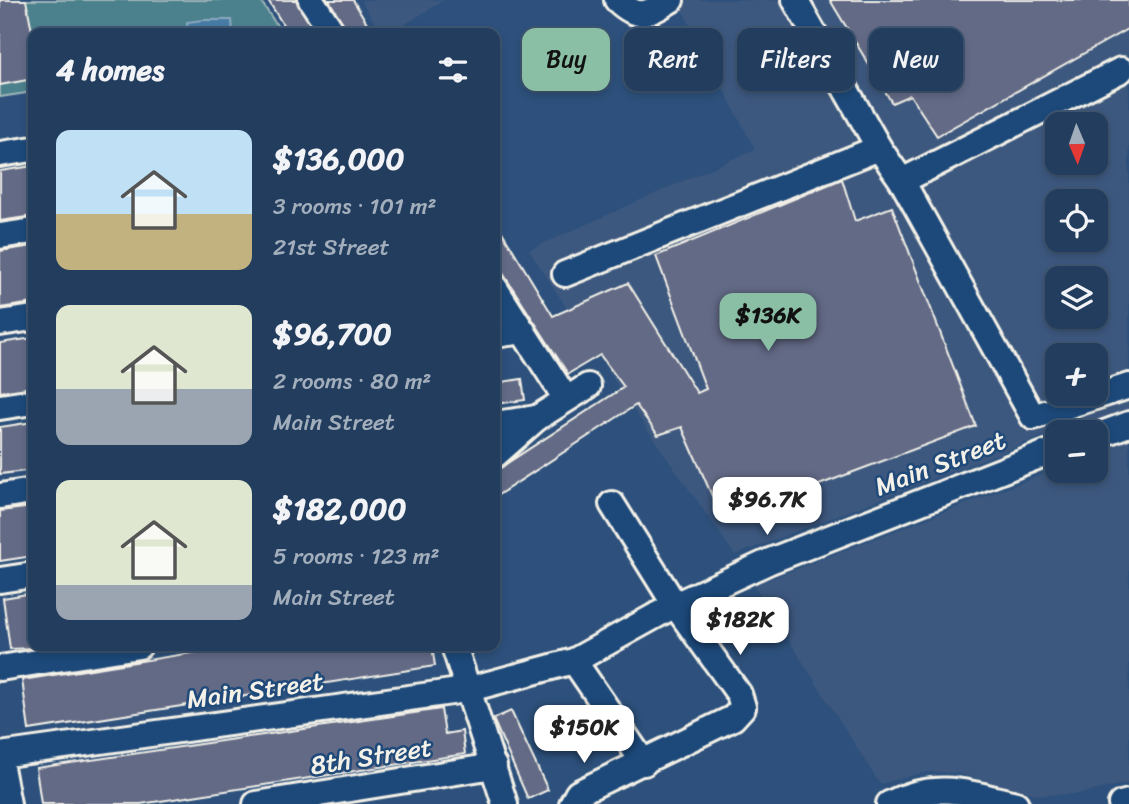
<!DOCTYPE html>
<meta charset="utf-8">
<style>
:root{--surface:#223d5d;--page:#2a4463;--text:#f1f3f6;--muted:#a2aebc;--line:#3f5672;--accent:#8abfa5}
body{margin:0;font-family:Sriracha,sans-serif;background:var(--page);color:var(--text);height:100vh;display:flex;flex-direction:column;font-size:26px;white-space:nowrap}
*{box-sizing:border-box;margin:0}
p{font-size:23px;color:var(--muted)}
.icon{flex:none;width:38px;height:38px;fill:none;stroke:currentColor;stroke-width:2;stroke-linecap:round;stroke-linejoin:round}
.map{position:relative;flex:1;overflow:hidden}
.drawer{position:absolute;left:28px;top:28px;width:472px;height:623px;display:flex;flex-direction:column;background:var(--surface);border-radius:14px;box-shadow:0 4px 10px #0003,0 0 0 2px var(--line)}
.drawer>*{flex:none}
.top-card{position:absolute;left:522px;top:28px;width:502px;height:63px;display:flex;gap:14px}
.needle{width:46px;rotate:178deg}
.fabs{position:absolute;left:1045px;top:112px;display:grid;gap:14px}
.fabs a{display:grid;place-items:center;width:63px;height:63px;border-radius:14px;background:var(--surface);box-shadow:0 4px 10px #0003,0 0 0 2px var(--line);font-size:35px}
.price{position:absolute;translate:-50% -60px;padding:0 16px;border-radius:14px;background:#fff;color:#222;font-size:23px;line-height:46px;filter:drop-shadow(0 2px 4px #0008)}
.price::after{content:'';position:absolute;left:50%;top:42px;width:21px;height:16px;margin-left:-10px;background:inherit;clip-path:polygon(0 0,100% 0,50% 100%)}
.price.current{background:var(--accent);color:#111}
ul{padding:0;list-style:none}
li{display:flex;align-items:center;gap:21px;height:175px;padding:0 28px}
li span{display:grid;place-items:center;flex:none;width:196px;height:140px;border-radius:14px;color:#555}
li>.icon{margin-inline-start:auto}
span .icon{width:84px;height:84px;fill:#fffc;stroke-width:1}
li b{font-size:30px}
h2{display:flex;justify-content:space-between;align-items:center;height:84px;padding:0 28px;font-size:30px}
.chip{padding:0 24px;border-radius:14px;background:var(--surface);box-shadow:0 4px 10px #0003,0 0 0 2px var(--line);font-size:24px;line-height:63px}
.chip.current{background:var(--accent);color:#111}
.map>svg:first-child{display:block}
.built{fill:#3d597f;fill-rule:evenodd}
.green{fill:#4c808d;stroke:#a0b8ba;stroke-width:2}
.water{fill:#477aa4;stroke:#8caabf;stroke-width:2}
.building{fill:#636b86;stroke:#f4f1e8;stroke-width:2}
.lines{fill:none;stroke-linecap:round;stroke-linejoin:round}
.minor-casing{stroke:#f4f1e8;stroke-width:30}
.minor{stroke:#1f4a7a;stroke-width:24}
.labels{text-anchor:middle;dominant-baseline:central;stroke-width:5;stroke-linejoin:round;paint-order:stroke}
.street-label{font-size:26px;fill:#f4f1e8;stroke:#1f4a7a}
</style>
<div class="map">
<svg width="1129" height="804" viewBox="0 0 1129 804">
<rect width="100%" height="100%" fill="#2d517c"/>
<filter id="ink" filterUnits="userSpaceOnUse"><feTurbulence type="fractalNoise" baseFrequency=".0143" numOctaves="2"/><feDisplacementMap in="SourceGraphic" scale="14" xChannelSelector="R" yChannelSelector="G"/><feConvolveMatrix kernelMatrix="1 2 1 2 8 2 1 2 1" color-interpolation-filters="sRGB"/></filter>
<g filter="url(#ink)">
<!-- built -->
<g class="built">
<path d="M 361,0 L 444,0 L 391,33 L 381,33 Z"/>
<path d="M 677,0 L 1129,0 L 1129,783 L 1078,794 L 1039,795 L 957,773 L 926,772 L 880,784 L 754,585 L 1057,469 L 1096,471 L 1096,432 L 1057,432 L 1057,436 L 1054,432 L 735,555 L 635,412 L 529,250 L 755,149 ZM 1057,124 L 1096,124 L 1096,163 L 1057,163 ZM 1057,201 L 1096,201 L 1096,240 L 1057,240 ZM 1057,278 L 1096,278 L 1096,317 L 1057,317 ZM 1057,355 L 1096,355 L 1096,394 L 1057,394 Z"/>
</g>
<!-- green -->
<path class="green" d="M 0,0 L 260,0 L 282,33 L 33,33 L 33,92 L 0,97 Z"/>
<!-- water -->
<path class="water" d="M 203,20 L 232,20 L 233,33 L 188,33 L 187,22 Z"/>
<!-- building -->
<g class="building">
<path d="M 0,0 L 26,0 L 33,36 L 33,79 L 0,85 Z"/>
<path d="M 268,0 L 296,0 L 315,33 L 288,33 Z"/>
<path d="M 329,0 L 353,0 L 373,33 L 348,33 Z"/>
<path d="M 830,0 L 1129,0 L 1129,28 L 937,136 L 910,95 L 892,103 Z"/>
<path d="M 33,166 L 33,216 L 0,221 L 0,171 Z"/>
<path d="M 842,179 L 855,221 L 892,207 L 976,426 L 723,521 L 682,427 L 658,435 L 636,405 L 495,497 L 495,471 L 624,387 L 600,355 L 568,374 L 495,261 L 495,220 L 553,316 L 628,283 L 697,393 L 706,389 L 656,256 Z"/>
<path d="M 33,246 L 33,303 L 0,308 L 0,251 Z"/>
<path d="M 33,338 L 33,387 L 0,392 L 0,343 Z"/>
<path d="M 522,379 L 525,400 L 495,404 L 495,383 Z"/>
<path d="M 33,422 L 33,470 L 0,474 L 0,427 Z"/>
<path d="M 33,507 L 33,556 L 0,561 L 0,511 Z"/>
<path d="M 33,593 L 33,648 L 10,649 L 3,598 Z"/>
<path d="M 235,646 L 432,646 L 435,666 L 29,730 L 22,680 Z"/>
<path d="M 441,709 L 445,734 L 462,731 L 465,754 L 141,804 L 41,804 L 36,768 Z"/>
<path d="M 511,711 L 548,790 L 528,799 L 493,719 Z"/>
</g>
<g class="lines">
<defs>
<g id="minor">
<path d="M 311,0 L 333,33"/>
<path d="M 617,0 C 639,21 647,14 671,0"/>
<path d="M 795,0 L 879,148 L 902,181 L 1033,417 L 1129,386"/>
<path d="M 0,154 L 33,149"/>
<path d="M 902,181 L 1121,70"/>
<path d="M 0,236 L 33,231"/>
<path d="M 565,274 L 879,148"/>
<path d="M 495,288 L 566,399"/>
<path d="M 0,323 L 33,318"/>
<path d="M 495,335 L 523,331"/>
<path d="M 0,407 L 33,402"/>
<path d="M 495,424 L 537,418"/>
<path d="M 1096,436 L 1129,424"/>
<path d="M 495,455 L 537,418 L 588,386"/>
<path d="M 0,496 L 33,491"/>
<path d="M 0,580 L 33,575"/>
<path d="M 454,646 L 505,804"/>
<path d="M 574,661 L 644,763"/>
<path d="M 0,668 L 139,646"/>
<path d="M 0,755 L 466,690 L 574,661 L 675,605 L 770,561 L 1057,449"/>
<path d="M 0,762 L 8,804"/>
<path d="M 256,804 L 494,766"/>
<path d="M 572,804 L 578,793 L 733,718 L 743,707 L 739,694 L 675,605 L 612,504"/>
<path d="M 889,804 C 935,780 969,793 1016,804"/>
<path d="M 1121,804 L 1129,802"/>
</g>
</defs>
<!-- minor casing -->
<use href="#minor" class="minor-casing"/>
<!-- minor -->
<use href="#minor" class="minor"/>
</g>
</g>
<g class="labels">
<!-- street labels -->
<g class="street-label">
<text transform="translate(940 463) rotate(-21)">Main Street</text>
<text transform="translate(255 690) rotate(-8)">Main Street</text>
<text transform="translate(371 756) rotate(-9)">8th Street</text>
</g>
</g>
</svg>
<div class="fabs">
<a><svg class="needle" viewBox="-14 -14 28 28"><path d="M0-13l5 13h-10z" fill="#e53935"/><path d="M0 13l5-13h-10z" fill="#a2aebc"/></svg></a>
<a><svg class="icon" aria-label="locate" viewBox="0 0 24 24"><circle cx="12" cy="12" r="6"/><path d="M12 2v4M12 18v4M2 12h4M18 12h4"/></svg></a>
<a><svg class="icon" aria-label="layers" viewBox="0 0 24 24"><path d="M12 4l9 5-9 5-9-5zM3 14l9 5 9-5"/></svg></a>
<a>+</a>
<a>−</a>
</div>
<b class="price current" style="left:768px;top:353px">$136K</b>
<b class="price" style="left:767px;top:537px">$96.7K</b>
<b class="price" style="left:740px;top:657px">$182K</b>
<b class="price" style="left:584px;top:765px">$150K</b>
<div class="top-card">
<a class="chip current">Buy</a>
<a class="chip">Rent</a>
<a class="chip">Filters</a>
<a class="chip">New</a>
</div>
<section class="drawer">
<h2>4 homes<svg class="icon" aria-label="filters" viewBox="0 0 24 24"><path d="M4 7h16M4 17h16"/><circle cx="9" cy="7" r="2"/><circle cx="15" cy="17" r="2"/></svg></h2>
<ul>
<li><span style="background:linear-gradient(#bfe0f5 60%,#c2b280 0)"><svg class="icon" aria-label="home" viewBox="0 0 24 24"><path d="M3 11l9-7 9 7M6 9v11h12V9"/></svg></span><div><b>$136,000</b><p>3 rooms · 101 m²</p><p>21st Street</p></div></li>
<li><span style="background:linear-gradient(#dfe7d0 60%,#9aa5b1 0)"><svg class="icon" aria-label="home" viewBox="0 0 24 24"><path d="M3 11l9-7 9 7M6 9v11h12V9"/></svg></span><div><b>$96,700</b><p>2 rooms · 80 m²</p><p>Main Street</p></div></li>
<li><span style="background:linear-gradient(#dfe7d0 75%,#9aa5b1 0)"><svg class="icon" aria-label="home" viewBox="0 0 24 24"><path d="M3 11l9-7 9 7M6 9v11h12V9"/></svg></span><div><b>$182,000</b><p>5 rooms · 123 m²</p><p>Main Street</p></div></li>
</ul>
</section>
</div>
